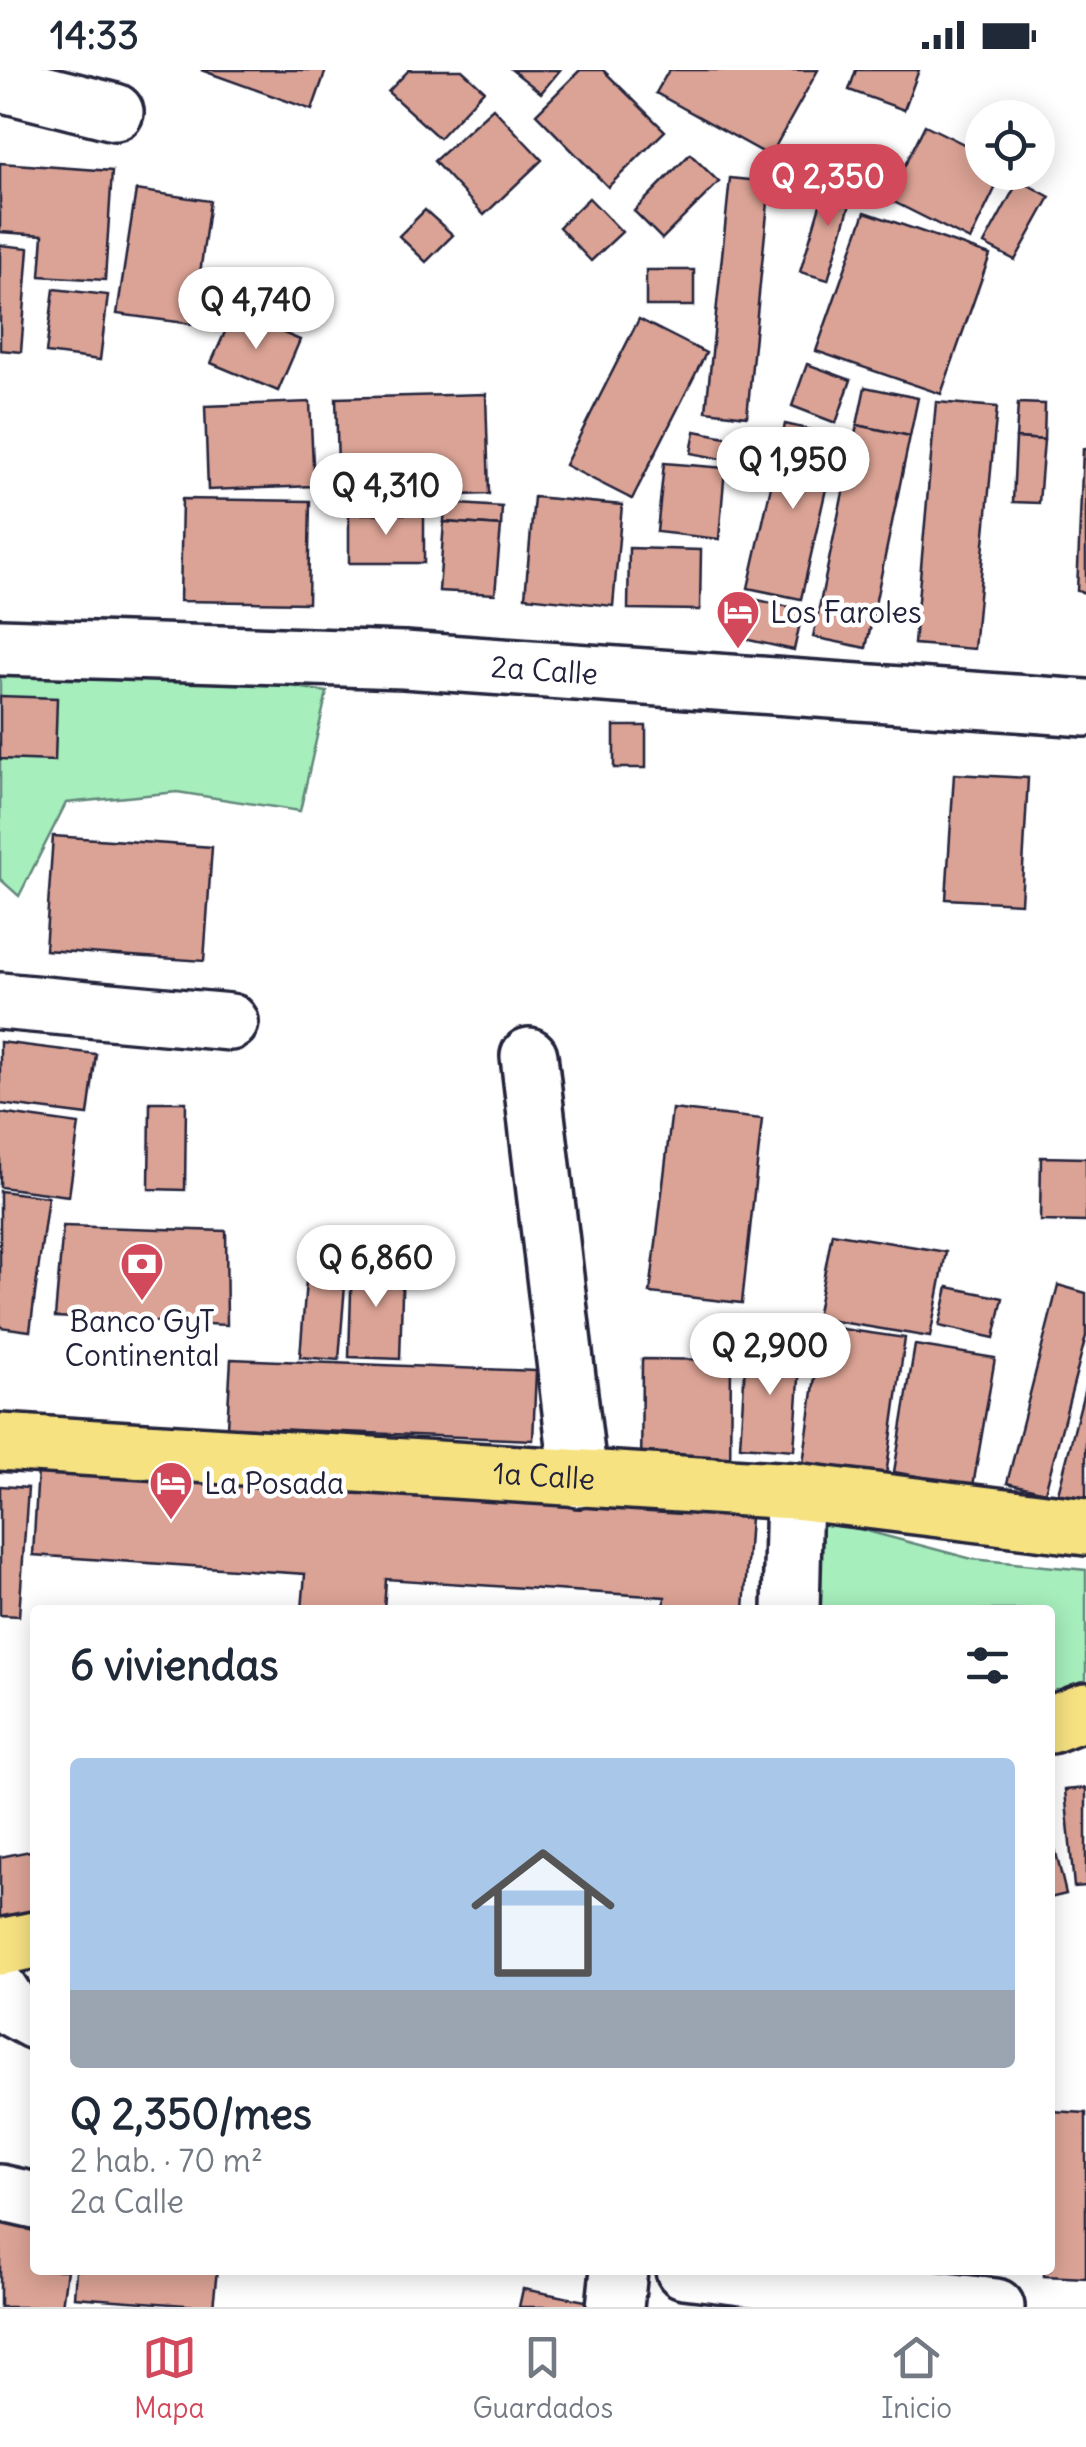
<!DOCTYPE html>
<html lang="es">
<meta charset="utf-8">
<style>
:root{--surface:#fff;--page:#f2f2f3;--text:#1f2937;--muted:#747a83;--line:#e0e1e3;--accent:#d1495b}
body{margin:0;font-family:Delius,sans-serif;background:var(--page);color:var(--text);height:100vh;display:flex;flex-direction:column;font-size:38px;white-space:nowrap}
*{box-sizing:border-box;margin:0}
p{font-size:32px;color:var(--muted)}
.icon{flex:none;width:55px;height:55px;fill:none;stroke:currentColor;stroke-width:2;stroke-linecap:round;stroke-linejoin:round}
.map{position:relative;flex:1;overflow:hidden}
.details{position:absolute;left:30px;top:1535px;width:1025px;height:670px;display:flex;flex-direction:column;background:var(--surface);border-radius:10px;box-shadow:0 5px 25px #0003}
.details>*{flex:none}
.buttons{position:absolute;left:965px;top:30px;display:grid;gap:20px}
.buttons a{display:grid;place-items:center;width:90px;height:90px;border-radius:50%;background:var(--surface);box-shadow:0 5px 25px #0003;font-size:50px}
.price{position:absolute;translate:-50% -85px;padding:0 22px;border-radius:35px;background:#fff;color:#222;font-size:32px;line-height:65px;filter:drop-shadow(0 2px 5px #0008)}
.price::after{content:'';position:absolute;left:50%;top:60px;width:30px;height:22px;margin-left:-15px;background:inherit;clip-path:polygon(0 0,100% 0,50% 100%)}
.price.active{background:var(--accent);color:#fff}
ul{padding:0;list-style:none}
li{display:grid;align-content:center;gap:20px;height:530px;padding:0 40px}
li span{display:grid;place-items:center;height:310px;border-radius:10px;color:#555}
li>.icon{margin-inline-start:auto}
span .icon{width:180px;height:180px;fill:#fffc;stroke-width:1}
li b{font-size:42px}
h2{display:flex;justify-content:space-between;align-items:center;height:120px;padding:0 40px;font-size:42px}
.status{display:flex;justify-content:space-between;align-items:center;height:70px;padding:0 50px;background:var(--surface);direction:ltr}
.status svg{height:28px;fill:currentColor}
.dock{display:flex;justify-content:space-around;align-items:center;height:140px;border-top:2px solid var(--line);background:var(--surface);font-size:28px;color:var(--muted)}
.dock a{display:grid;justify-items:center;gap:5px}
.dock .active{color:var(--accent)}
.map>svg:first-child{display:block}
.green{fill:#a6eebc;stroke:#64887c;stroke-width:2.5}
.building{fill:#dba395;stroke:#22223b;stroke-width:2.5}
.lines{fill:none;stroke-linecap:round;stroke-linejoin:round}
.minor-casing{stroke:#22223b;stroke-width:62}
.major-casing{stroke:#22223b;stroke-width:62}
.minor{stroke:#fff;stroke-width:55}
.major{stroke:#f6e281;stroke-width:55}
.labels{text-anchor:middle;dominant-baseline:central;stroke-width:9;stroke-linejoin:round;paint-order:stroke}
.poi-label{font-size:30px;fill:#22223b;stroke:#fff;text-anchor:start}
.street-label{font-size:30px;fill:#22223b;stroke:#fff}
</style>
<div class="status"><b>14:33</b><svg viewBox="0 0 49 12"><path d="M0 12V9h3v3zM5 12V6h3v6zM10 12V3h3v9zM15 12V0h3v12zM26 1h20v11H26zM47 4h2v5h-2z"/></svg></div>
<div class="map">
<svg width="1086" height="2237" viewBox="0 0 1086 2237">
<rect width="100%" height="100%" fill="#fff"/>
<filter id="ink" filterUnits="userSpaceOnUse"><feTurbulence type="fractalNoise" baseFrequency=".01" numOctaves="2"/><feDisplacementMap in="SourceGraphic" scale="20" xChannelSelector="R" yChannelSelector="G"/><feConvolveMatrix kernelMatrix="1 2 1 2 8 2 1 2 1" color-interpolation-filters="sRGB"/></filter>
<g filter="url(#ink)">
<!-- green -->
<g class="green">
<path d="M 0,600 L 223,605 L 327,622 L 300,741 L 177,722 L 66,733 L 19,826 L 0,809 Z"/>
<path d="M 818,1448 L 972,1489 L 1086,1500 L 1086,1636 L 1050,1644 L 1050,1540 L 819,1540 Z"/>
</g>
<!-- building -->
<g class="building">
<path d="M 201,0 L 326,0 L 312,40 Z"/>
<path d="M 409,0 L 462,0 L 484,20 L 439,68 L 388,22 Z"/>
<path d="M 512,0 L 560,0 L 541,23 Z"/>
<path d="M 580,0 L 603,0 L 665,61 L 608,117 L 536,44 Z"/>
<path d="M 669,0 L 818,0 L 770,86 L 656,23 Z"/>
<path d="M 856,0 L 919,0 L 904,40 L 849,20 Z"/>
<path d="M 493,38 L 542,90 L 484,145 L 434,91 Z"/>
<path d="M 925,55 L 982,83 L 982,102 L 1003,102 L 970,170 L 888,129 Z"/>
<path d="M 875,78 L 894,99 L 875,113 L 858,92 Z"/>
<path d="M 690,84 L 719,112 L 662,169 L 634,141 Z"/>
<path d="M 0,93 L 112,101 L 105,210 L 40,206 L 43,165 L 0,162 Z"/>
<path d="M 730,108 L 770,112 L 747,346 L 706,341 Z"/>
<path d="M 828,108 L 855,117 L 828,210 L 800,202 Z"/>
<path d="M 1019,110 L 1050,127 L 1015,190 L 984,174 Z"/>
<path d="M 136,120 L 210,131 L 193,254 L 117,244 Z"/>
<path d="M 589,128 L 622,162 L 591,191 L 559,157 Z"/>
<path d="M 425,140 L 453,165 L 426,192 L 399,166 Z"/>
<path d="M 865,142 L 990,185 L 941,324 L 816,281 Z"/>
<path d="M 0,175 L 29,178 L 21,282 L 0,280 Z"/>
<rect x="646" y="200" width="48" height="36"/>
<path d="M 54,219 L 108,225 L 100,290 L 46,283 Z"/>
<path d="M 234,242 L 300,270 L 278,321 L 211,293 Z"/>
<path d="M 639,249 L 706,283 L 632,429 L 565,395 Z"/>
<path d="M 807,294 L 851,310 L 836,353 L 792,336 Z"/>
<path d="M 865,317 L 918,328 L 910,366 L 857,355 Z"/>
<path d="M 486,324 L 489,424 L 339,429 L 336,328 Z"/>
<path d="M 310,332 L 314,416 L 208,420 L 205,336 Z"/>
<path d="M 936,332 L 997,337 L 974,579 L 914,574 Z"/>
<path d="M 1018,333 L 1045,334 L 1044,370 L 1016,368 Z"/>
<path d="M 785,354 L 838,366 L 801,529 L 748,518 Z"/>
<path d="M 857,355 L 910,366 L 866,578 L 813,567 Z"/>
<path d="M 695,361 L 731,368 L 727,390 L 691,383 Z"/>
<path d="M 1016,368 L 1044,370 L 1039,433 L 1013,432 Z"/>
<path d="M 1083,379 L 1086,379 L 1086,523 L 1077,521 Z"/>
<path d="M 664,393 L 725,398 L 719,469 L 657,462 Z"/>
<path d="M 534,427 L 622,435 L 613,536 L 525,527 Z"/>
<path d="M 182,429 L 310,431 L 308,533 L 180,531 Z"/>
<path d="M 445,433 L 502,437 L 501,456 L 444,452 Z"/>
<rect x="349" y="444" width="75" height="49"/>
<path d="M 444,452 L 501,456 L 495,524 L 439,521 Z"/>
<path d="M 629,478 L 701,480 L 700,540 L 628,539 Z"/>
<path d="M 749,528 L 803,540 L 794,580 L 740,568 Z"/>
<path d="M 0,626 L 57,628 L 55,691 L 0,689 Z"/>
<rect x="614" y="656" width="32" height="42"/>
<path d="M 954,704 L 1028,708 L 1021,833 L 946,829 Z"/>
<path d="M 53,766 L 212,777 L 204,891 L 45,880 Z"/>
<path d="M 0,972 L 96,984 L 88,1045 L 0,1034 Z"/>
<path d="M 150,1032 L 186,1032 L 185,1120 L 149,1119 Z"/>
<path d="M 672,1039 L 762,1049 L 742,1233 L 650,1223 Z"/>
<path d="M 0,1043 L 79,1054 L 69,1126 L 0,1117 Z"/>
<path d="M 1041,1087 L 1086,1088 L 1086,1152 L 1040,1151 Z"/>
<path d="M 0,1121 L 48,1127 L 30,1261 L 0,1257 Z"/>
<path d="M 63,1156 L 226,1161 L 227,1255 L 55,1247 Z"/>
<path d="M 832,1163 L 946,1182 L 930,1267 L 816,1248 Z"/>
<path d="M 309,1173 L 348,1177 L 339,1290 L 300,1287 Z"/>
<path d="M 352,1190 L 403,1192 L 400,1289 L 349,1287 Z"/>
<path d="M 1058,1215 L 1086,1223 L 1086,1266 L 1045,1422 L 1007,1413 Z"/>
<path d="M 948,1217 L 1003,1228 L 994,1268 L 939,1256 Z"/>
<path d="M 822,1256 L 905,1268 L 885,1413 L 802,1401 Z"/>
<path d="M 915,1275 L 995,1288 L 973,1416 L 894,1402 Z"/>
<path d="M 746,1277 L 801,1281 L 794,1380 L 740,1376 Z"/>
<path d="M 231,1289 L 536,1301 L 533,1370 L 227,1357 Z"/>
<path d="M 642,1289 L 731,1290 L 730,1410 L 641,1410 Z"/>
<path d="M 1086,1314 L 1086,1437 L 1056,1431 Z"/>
<path d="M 38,1399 L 750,1447 L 744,1540 L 664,1540 L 665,1527 L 386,1509 L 384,1540 L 302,1540 L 305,1504 L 33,1485 Z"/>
<path d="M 0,1416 L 28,1418 L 19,1546 L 0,1545 Z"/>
<path d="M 1086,1718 L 1086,1816 L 1074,1817 L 1065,1720 Z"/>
<path d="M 1050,1758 L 1066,1824 L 1050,1828 Z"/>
<path d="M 35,1780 L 35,1852 L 0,1858 L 0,1787 Z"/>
<path d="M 1051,2041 L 1086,2043 L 1086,2208 L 1044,2206 L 1044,2200 L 1050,2200 Z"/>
<path d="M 0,2142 L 35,2147 L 35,2200 L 67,2200 L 62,2237 L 0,2237 Z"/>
<path d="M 76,2200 L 217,2200 L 213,2237 L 74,2227 Z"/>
<path d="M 523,2219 L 601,2234 L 601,2237 L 519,2237 Z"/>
</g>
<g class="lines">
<defs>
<g id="minor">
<path d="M 0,13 L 115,42"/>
<path id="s1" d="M 0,577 L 404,590 L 1086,638"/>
<path d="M 0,931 L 230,952"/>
<path d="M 529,986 L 579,1409"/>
<path d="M 791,1540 L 794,1421"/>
<path d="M 0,1921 L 11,1938 L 35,1951"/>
<path d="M 0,2123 L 35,2131"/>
<path d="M 684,2200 L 996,2237"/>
<path d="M 615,2237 L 619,2200"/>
</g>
<g id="major">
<path id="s2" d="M 0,1372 L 794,1421 L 1086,1457"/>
<path d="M 1050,1655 L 1086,1641"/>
<path d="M 0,1877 L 35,1870"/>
</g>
</defs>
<!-- minor casing -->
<use href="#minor" class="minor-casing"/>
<!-- major casing -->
<use href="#major" class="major-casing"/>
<!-- minor -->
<use href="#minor" class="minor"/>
<!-- major -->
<use href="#major" class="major"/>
</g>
</g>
<!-- icons -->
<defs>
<symbol id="hotel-pin" viewBox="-11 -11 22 30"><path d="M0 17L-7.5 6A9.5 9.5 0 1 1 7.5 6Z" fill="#d1495b" stroke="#fff"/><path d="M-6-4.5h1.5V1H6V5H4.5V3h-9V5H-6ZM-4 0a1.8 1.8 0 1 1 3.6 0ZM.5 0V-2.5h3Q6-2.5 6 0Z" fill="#fff"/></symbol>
<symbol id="bank-pin" viewBox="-11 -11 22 30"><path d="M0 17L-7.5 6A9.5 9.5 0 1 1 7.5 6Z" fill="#d1495b" stroke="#fff"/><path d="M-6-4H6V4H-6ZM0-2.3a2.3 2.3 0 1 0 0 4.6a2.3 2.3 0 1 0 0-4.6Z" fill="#fff"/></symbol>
</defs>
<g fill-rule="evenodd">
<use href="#hotel-pin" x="713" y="517" width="50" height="68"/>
<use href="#bank-pin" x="117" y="1169" width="50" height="68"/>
<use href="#hotel-pin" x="146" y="1388" width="50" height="68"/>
</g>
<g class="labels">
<!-- poi labels -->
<g class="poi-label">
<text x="770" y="542">Los Faroles</text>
<text x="142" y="1251" text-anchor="middle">Banco GyT<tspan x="142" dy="34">Continental</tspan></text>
<text x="204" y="1413">La Posada</text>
</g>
<!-- street labels -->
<g class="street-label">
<text stroke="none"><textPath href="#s1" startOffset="545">2a Calle</textPath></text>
<text stroke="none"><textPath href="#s2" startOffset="545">1a Calle</textPath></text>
</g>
</g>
</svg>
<div class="buttons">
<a><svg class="icon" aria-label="locate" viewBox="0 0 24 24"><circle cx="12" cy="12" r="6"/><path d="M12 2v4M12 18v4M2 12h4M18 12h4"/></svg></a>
</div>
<b class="price active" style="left:828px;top:159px">Q 2,350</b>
<b class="price" style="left:256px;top:282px">Q 4,740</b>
<b class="price" style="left:793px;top:442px">Q 1,950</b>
<b class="price" style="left:386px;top:468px">Q 4,310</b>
<b class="price" style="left:376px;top:1240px">Q 6,860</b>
<b class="price" style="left:770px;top:1328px">Q 2,900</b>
<section class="details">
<h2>6 viviendas<svg class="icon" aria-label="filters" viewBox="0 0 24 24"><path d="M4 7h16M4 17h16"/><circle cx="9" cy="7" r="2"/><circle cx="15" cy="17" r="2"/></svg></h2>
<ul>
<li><span style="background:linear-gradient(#a9c7e8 75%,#9aa5b1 0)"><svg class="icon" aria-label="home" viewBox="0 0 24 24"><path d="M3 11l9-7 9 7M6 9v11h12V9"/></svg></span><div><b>Q 2,350/mes</b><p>2 hab. · 70 m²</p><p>2a Calle</p></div></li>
</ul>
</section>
</div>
<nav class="dock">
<a class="active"><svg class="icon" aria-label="map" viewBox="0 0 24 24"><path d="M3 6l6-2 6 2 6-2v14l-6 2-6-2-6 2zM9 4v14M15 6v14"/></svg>Mapa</a>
<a><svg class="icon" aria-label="saved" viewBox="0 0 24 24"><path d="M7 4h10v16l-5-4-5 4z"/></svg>Guardados</a>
<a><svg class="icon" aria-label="home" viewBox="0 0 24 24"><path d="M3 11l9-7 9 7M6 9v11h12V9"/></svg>Inicio</a>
</nav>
